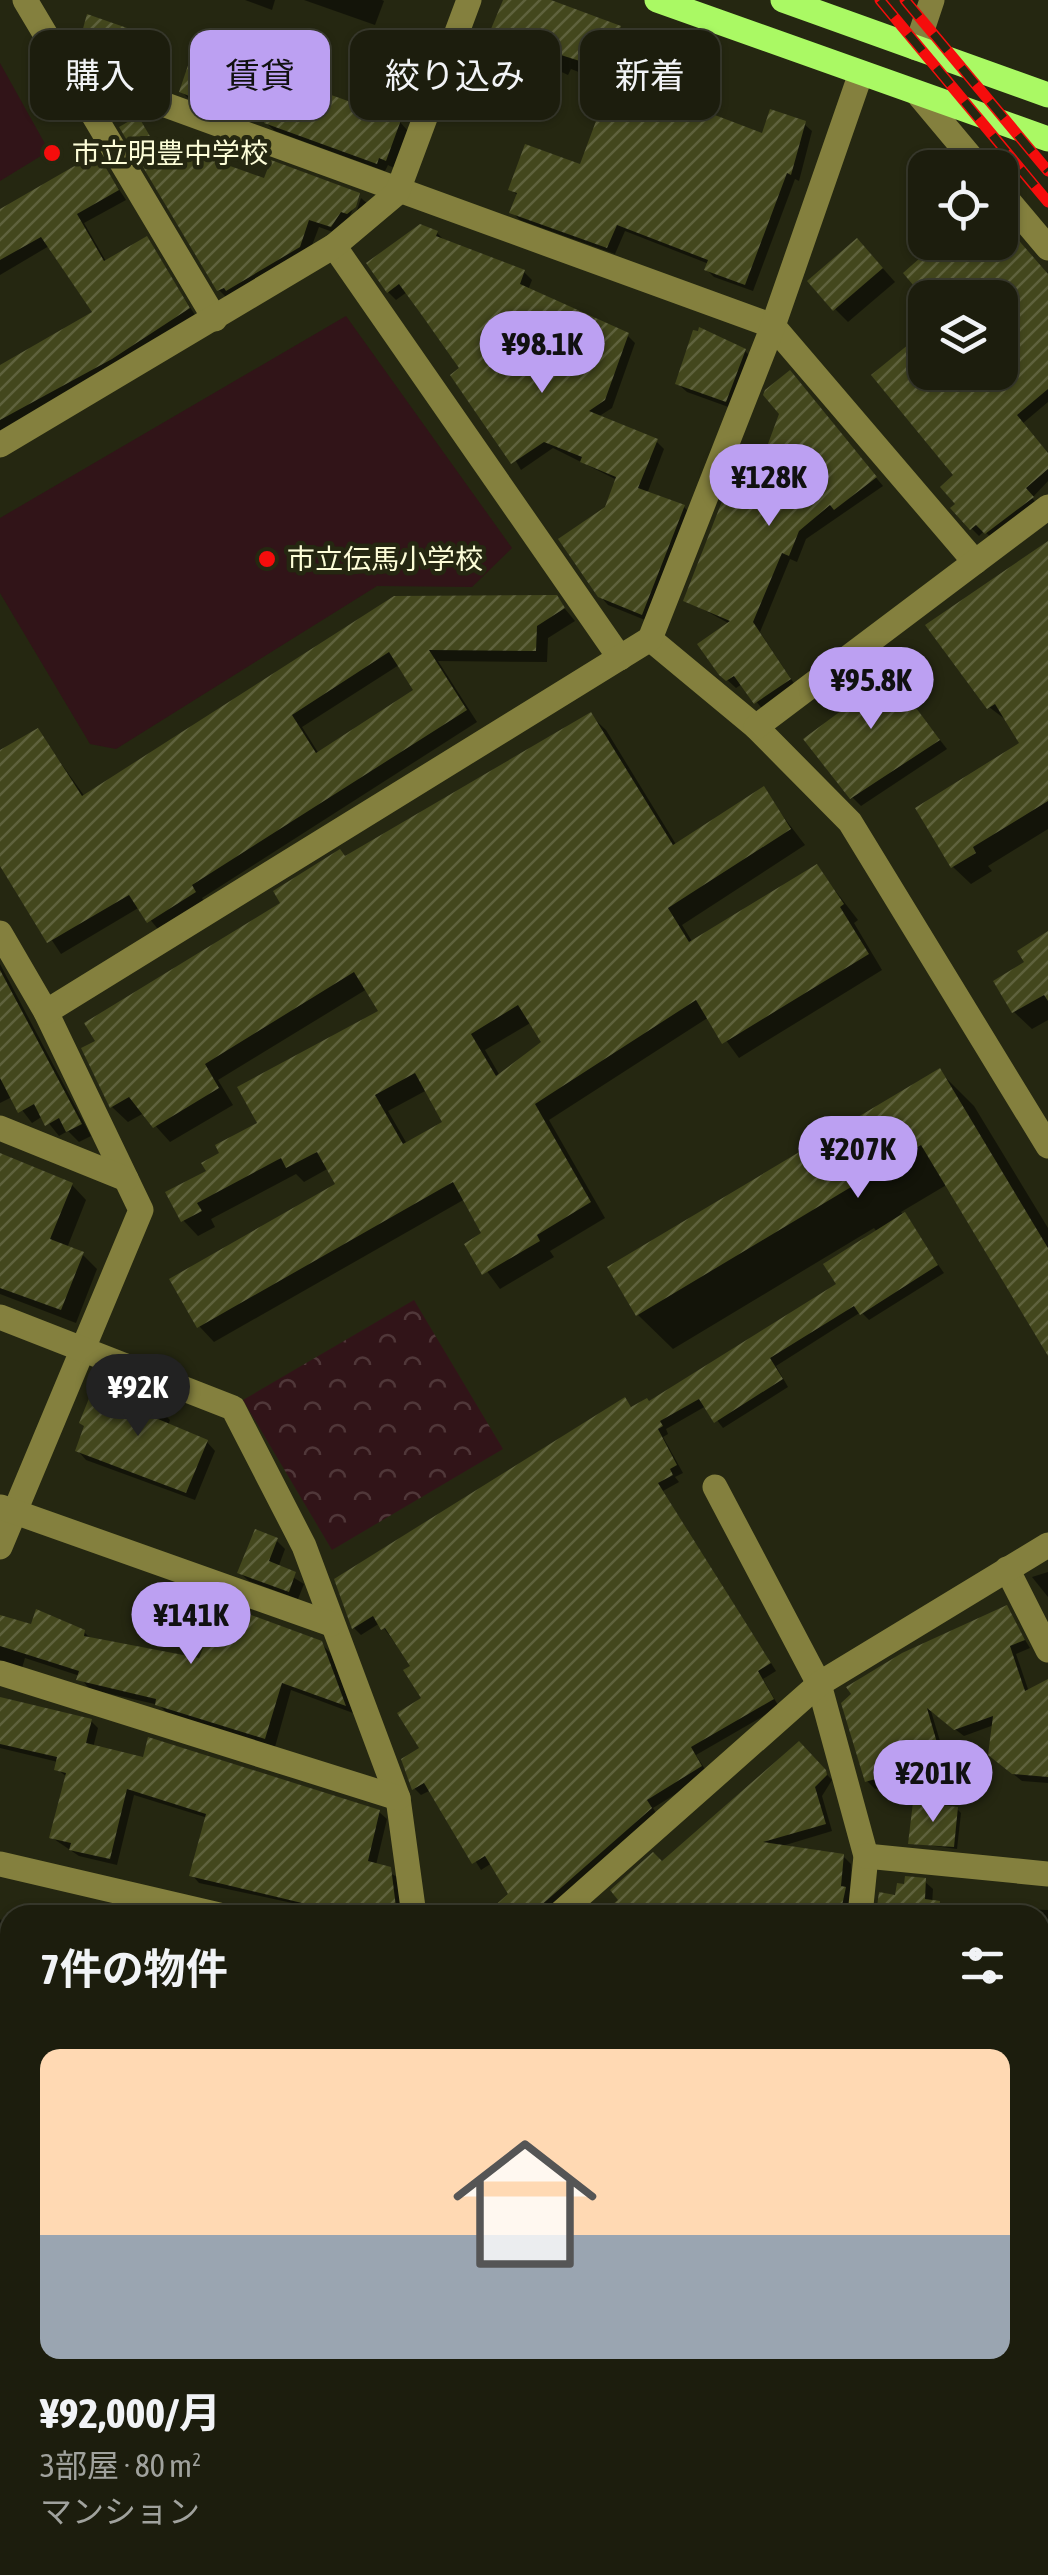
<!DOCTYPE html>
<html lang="ja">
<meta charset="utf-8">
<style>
:root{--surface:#1c1d0d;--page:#292a1b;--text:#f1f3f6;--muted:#a0a29d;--line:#3a3b2e;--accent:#bca0f2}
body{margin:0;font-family:"Asap Condensed","Noto Sans JP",sans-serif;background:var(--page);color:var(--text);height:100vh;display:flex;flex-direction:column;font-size:38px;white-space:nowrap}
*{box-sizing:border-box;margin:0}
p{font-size:32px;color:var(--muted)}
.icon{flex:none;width:55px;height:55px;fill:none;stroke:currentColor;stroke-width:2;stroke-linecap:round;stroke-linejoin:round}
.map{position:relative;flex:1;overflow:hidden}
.drawer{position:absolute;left:0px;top:1905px;width:1050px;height:670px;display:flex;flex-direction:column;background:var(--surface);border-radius:30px 30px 0 0;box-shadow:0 2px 8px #0004,0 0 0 2px var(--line)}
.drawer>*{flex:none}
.hud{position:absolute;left:30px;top:30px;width:990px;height:90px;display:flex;gap:20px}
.tools{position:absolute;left:908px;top:150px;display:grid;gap:20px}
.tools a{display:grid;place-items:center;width:110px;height:110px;border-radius:20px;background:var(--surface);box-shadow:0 2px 8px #0004,0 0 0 2px var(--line);font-size:50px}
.price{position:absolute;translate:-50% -85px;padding:0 22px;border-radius:35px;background:var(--accent);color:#111;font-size:32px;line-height:65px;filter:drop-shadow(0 2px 5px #0008)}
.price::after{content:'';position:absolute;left:50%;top:60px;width:30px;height:22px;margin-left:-15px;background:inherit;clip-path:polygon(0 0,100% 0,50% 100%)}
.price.current{background:#222;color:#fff}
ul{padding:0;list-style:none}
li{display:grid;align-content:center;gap:20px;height:530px;padding:0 40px}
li+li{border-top:2px solid var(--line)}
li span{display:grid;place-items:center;height:310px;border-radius:20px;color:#555}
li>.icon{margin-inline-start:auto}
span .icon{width:180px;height:180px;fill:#fffc;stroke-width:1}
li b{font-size:42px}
h2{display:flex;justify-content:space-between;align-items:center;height:120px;padding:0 40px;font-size:42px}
.chip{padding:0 35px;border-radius:20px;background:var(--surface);box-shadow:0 2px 8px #0004,0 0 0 2px var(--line);font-size:35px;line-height:90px}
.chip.current{background:var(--accent);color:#111}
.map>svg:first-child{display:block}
.grass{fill:#311418}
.park{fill:url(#park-crowns)}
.shadow{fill:#0007;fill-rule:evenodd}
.building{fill:url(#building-hatch);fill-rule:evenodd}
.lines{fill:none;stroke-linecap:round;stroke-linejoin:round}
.minor{stroke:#84803e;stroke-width:25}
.major{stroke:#aaf964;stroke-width:25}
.rail-casing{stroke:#f50d0c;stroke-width:11}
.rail{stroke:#252711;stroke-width:8;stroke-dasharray:22;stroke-linecap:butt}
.poi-dot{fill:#f50d0c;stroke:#252711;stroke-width:4}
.labels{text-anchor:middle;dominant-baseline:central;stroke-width:9;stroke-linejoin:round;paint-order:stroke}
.poi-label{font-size:28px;fill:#fdfdd8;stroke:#252711;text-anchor:start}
</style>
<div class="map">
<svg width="1048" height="2575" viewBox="0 0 1048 2575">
<defs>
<pattern id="park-crowns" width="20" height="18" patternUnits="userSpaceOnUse" patternTransform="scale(2.5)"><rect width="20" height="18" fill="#311418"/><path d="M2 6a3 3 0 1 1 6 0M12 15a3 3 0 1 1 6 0" fill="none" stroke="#503739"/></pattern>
<pattern id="building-hatch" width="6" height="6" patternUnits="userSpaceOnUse" patternTransform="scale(2.5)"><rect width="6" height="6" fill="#43471d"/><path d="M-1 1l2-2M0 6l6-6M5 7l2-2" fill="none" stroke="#5f623d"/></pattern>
</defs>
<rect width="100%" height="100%" fill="#252711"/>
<!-- grass -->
<g class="grass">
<path d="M 0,63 L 49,151 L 0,181 Z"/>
<path d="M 346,316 L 512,548 L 472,587 L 377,586 L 116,749 L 90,744 L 0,593 L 0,518 Z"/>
</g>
<!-- park -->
<path class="park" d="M 414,1300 L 503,1449 L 332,1550 L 243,1400 Z"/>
<!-- shadow -->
<g class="shadow">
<path d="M 245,0 L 275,0 L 272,10 Z"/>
<path d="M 304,0 L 382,0 L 384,1 L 375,25 Z"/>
<path d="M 506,0 L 545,0 L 619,28 L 642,51 L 635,71 L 689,90 L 697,98 L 693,109 L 763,136 L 804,124 L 812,131 L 799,181 L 795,179 L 753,291 L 714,277 L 707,270 L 709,264 L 625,231 L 615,254 L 520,220 L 512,212 L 518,196 L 511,189 L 582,167 L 612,85 L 571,69 L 568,75 L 517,51 L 494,28 Z"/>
<path d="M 146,37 L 159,50 L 147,85 L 91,64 L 77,51 Z"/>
<path d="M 225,54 L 234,63 L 218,111 L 190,100 L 182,92 Z"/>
<path d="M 138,119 L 162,154 L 266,181 L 359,195 L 349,218 L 354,219 L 361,198 L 368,204 L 341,235 L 319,227 L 308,256 L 228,299 L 219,290 Z"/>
<path d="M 400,122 L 408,131 L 394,168 L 388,165 L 385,171 L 275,131 L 266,123 Z"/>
<path d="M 97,156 L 126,200 L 84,223 L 107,263 L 146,239 L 197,318 L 0,435 L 0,368 L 95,313 L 49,246 L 0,275 L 0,212 Z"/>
<path d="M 1000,231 L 1048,277 L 1048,402 L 1022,424 L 1048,455 L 1048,481 L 1032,498 L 1039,506 L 994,540 L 984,531 L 979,536 L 971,528 L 958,504 L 957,476 L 874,375 L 925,334 L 925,372 L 1000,372 Z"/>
<path d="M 437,233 L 446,242 L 524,272 L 532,280 L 528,290 L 627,335 L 635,343 L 612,408 L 598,417 L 656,441 L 664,449 L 647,494 L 684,507 L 692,515 L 650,622 L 608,605 L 600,596 L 607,508 L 617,480 L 553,448 L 521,470 L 463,368 L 407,292 L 396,300 L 388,292 Z"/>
<path d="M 870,254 L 895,282 L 848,322 L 835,309 Z"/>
<path d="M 745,351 L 753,359 L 734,409 L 687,392 L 678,384 Z"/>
<path d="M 797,382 L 883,486 L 806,539 L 797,562 L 790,559 L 760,632 L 797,688 L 764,711 L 742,684 L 736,688 L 721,674 L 730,624 L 686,600 L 766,455 Z"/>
<path d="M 1048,544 L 1048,829 L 988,866 L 992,871 L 971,884 L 953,867 L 918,808 L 1022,744 L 1010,723 L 989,707 Z"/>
<path d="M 556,598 L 575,621 L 548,638 L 547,662 L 438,661 L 477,722 L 202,898 L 206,904 L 161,933 L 140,907 L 61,954 L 0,862 L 0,753 L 38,731 L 85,797 L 395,599 ZM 399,665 L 416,691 L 319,754 L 302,727 Z"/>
<path d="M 878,660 L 947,749 L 861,806 L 852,797 L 864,696 Z"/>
<path d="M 590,715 L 606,730 L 677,846 L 763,790 L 805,845 L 682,925 L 693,943 L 817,867 L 858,920 L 854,923 L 882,970 L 739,1058 L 709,1017 L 549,1120 L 605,1218 L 550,1251 L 554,1257 L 500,1289 L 467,1244 L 484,1234 L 465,1199 L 214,1342 L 199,1326 L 338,1184 L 329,1168 L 304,1182 L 296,1174 L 211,1219 L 215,1227 L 198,1236 L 183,1220 L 209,1172 L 381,1012 L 367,989 L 218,1080 L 233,1105 L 170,1142 L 144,1113 L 128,1122 L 112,1107 L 85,1049 L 346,859 ZM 532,1022 L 545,1042 L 500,1076 L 485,1050 ZM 427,1090 L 445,1122 L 407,1144 L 388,1111 Z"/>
<path d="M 1048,937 L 1048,1020 L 1032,1029 L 1014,1012 L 996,982 L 1028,963 Z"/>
<path d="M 0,964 L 91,1136 L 79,1142 L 68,1131 L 59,1136 L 43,1116 L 32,1123 L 12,1097 L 0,1103 Z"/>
<path d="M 939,1071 L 974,1106 L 1048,1228 L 1048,1351 L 948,1184 L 901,1212 L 944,1273 L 869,1320 L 861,1312 L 776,1366 L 788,1387 L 723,1428 L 706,1406 L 666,1429 L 668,1434 L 663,1437 L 683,1473 L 675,1477 L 679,1482 L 663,1491 L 776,1671 L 763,1679 L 779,1707 L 696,1755 L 708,1774 L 653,1808 L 658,1816 L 547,1915 L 488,1915 L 511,1895 L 492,1863 L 481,1870 L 431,1790 L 421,1795 L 414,1788 L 423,1749 L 424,1699 L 413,1667 L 380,1623 L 361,1635 L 354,1628 L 337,1580 L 625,1400 L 633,1409 L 650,1404 L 839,1285 L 877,1232 L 874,1228 L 673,1349 L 638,1315 Z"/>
<path d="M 0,1156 L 72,1185 L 86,1200 L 67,1248 L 82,1254 L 97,1269 L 76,1323 L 0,1294 Z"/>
<path d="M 161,1411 L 170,1420 L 168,1426 L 207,1442 L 215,1451 L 195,1500 L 86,1460 L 78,1451 Z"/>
<path d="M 277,1541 L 285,1549 L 278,1568 L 304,1584 L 298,1599 L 249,1581 L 240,1573 Z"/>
<path d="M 1048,1572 L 1048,1597 L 1032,1577 Z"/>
<path d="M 1006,1608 L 1030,1648 L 1016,1654 L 1029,1692 L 1048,1692 L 1048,1783 L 1022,1781 L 999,1763 L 994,1725 L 964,1736 L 931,1711 L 948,1768 L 875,1789 L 867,1781 Z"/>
<path d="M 0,1617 L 32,1627 L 84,1632 L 92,1640 L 201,1661 L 321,1643 L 331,1654 L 353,1713 L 291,1690 L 275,1747 L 167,1713 L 159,1705 L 89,1689 L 80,1676 L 25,1658 L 22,1668 L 0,1669 Z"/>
<path d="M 0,1706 L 91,1721 L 98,1728 L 93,1748 L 379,1812 L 387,1819 L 376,1865 L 397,1877 L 401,1915 L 348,1915 L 199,1883 L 192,1875 L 208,1818 L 134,1795 L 117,1865 L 79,1856 L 51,1837 L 67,1777 L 57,1769 L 58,1762 L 0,1748 Z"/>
<path d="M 799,1745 L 832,1780 L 822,1796 L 832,1831 L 779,1847 L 843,1856 L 851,1864 L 850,1915 L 604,1915 Z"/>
<path d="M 957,1809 L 961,1813 L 957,1849 L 911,1843 Z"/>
<path d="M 924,1881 L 933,1889 L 932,1905 L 1048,1910 L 1048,2002 L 1042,2000 L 1040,2007 L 1040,1915 L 879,1914 Z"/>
<path d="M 0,1919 L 5,1924 L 1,1940 L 10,1941 L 10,2066 L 0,2071 Z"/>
<path d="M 0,2092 L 10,2093 L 10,2222 L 2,2219 L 0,2223 Z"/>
<path d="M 1040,2142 L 1048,2145 L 1048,2289 L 1040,2290 Z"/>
<path d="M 0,2279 L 10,2283 L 10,2425 L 0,2421 Z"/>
<path d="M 1040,2328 L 1048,2329 L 1048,2445 L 1040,2444 Z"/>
<path d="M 1040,2487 L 1048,2488 L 1048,2545 L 1040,2544 Z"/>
<path d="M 0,2533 L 10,2537 L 10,2565 L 39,2565 L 35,2575 L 0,2575 Z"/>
<path d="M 80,2565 L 141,2565 L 155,2575 L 76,2575 Z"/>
<path d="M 412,2565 L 442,2565 L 451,2574 L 408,2575 Z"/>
<path d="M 507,2565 L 585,2565 L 584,2575 L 507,2575 Z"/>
<path d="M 641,2565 L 766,2565 L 763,2575 L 681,2575 L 682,2568 Z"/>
<path d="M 790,2565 L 1028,2565 L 1029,2575 L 788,2575 Z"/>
</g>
<!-- building -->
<g class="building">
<path d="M 503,0 L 551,0 L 621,26 L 605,69 L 498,35 L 491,29 Z"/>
<path d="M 87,14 L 147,35 L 133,73 L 76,54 Z"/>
<path d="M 196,42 L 226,52 L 210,104 L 179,92 Z"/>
<path d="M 618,62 L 691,88 L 686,104 L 762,133 L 770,109 L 806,121 L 791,175 L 787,173 L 745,285 L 704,270 L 708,260 L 617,225 L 607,248 L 509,213 L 517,193 L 508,190 L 525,144 L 580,164 Z"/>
<path d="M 281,77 L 401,120 L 386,161 L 379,158 L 377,164 L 264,123 Z"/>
<path d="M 138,116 L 160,153 L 163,142 L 264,178 L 271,160 L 360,193 L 356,207 L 347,214 L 341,212 L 331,227 L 309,220 L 300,247 L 226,291 L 224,288 L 217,291 L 119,127 Z"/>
<path d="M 97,153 L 119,190 L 77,214 L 104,261 L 147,236 L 190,308 L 112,359 L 0,420 L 0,365 L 92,312 L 41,237 L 0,260 L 0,209 Z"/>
<path d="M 1000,219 L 1048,274 L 1048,389 L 1017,415 L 1048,453 L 1048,469 L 1026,488 L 1034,497 L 985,534 L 976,525 L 970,530 L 950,508 L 955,504 L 940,487 L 953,475 L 871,375 L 925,331 L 925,372 L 1000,372 L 1000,298 L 924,298 L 903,273 L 938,242 L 1000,242 Z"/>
<path d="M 420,224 L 438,231 L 436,236 L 525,270 L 520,284 L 629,333 L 605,400 L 589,411 L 658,439 L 638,488 L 685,505 L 642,615 L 598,597 L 558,539 L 605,507 L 616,477 L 580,462 L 582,457 L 544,442 L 511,464 L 450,375 L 459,368 L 421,314 L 399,284 L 387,293 L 366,263 Z"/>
<path d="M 857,238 L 883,268 L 833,311 L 807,281 Z"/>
<path d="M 699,327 L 746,349 L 726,402 L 675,384 L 693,330 L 698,331 Z"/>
<path d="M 790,370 L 877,477 L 834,510 L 830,505 L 799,531 L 789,556 L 782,553 L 753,622 L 791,679 L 754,704 L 734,676 L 726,681 L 719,675 L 697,644 L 730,621 L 683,601 L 744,445 L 765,452 L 779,414 L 763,395 L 765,390 Z"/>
<path d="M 1048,541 L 1048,801 L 973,847 L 976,853 L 951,868 L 915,808 L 1019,743 L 995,704 L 987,709 L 925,625 Z"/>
<path d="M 557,595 L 565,608 L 537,626 L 536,651 L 429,650 L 467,710 L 192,885 L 196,892 L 147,923 L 129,895 L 47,943 L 0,866 L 0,750 L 38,728 L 82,796 L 394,596 ZM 389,652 L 413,690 L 316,753 L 292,715 Z"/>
<path d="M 878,657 L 940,740 L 850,799 L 803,739 L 861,696 L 848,679 Z"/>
<path d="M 591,712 L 673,845 L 764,786 L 791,829 L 668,908 L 689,942 L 817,864 L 844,904 L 840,907 L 869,954 L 722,1044 L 696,1000 L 535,1104 L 591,1202 L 537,1235 L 540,1241 L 482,1275 L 464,1244 L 481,1233 L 453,1182 L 197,1328 L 169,1279 L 335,1184 L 317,1152 L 286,1168 L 281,1158 L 197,1203 L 202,1211 L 181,1222 L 165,1192 L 206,1171 L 201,1163 L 219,1153 L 215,1145 L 257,1123 L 237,1087 L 378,1011 L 354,972 L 205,1064 L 219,1088 L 153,1128 L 129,1097 L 110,1108 L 81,1048 L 95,1041 L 84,1023 L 280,903 L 273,891 L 340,849 L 345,856 ZM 518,1005 L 541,1042 L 496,1076 L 471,1034 ZM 415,1073 L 442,1122 L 403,1144 L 375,1095 Z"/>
<path d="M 1048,931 L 1048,1001 L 1044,995 L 1012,1013 L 993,981 L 1024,962 L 1017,951 Z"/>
<path d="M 0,970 L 82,1124 L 66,1132 L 59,1118 L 45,1126 L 34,1104 L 18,1113 L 0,1078 Z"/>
<path d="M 940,1068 L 1048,1248 L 1048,1356 L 921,1145 L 636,1316 L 607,1267 Z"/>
<path d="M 0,1153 L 73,1183 L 50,1239 L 84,1252 L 61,1310 L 0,1288 Z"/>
<path d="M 905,1212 L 938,1265 L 860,1315 L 854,1306 L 770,1358 L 783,1379 L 714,1423 L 699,1399 L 660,1421 L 663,1426 L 658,1429 L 677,1465 L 670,1469 L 673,1475 L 658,1483 L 771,1663 L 758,1671 L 774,1699 L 691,1747 L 702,1766 L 647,1800 L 652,1808 L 530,1915 L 484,1915 L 508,1894 L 485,1856 L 472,1864 L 424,1783 L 412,1790 L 401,1759 L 419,1748 L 397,1713 L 421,1698 L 403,1670 L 410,1666 L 385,1628 L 381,1630 L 373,1616 L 352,1629 L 334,1579 L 625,1397 L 631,1407 L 647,1398 L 649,1401 L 836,1284 L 823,1264 Z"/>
<path d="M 96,1381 L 162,1409 L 158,1419 L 208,1440 L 186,1493 L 75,1451 L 84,1426 L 79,1423 Z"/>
<path d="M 255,1529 L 278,1538 L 269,1561 L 296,1572 L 289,1592 L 237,1573 Z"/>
<path d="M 221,1604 L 322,1641 L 346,1706 L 282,1683 L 265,1739 L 155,1705 L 156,1699 L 76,1680 L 79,1671 L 0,1646 L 0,1615 L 31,1624 L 36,1609 L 85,1630 L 84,1636 L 199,1658 Z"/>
<path d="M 1007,1605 L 1025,1640 L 1010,1646 L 1025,1691 L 1048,1679 L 1048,1777 L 1012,1774 L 988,1755 L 993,1716 L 954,1730 L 927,1708 L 942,1760 L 865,1782 L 841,1703 L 851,1694 L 846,1687 L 902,1653 Z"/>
<path d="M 0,1697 L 92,1719 L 86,1743 L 143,1757 L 148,1737 L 380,1810 L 368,1861 L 391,1867 L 397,1915 L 352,1915 L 189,1876 L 206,1814 L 127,1789 L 110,1859 L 69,1850 L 71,1843 L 49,1838 L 66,1773 L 54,1770 L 57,1757 L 0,1744 Z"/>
<path d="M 799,1741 L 826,1770 L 827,1775 L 815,1787 L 826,1824 L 763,1842 L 844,1854 L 841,1886 L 846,1887 L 840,1915 L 600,1915 L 618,1900 L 610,1890 L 653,1852 L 662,1861 Z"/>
<path d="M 913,1802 L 958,1807 L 954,1847 L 908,1844 Z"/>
<path d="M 905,1876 L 926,1878 L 925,1899 L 940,1901 L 939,1915 L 876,1914 L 879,1892 L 895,1895 L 897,1883 L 904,1884 Z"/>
</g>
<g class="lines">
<!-- minor -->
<g class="minor">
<path d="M 25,0 L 215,319"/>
<path d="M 916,48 L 932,0"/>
<path d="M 64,68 L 773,326 L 975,562"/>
<path d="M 918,94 L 980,168"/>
<path d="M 1000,191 L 1048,248"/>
<path d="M 334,246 L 620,658"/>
<path d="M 0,445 L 334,246 L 397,193 L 469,0"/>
<path d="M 650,639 L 756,727 L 850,822 L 1048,1146"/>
<path d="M 756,727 L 1048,507"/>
<path d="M 0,933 L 46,1012 L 141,1210 L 0,1547"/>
<path d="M 46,1012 L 650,639 L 773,326 L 861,73"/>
<path d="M 0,1128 L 126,1179"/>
<path d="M 0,1317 L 233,1408 L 304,1546 L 398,1798 L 414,1915"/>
<path d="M 715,1487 L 819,1684 L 866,1856 L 860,1915"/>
<path d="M 1,1507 L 331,1624"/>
<path d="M 1007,1569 L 1048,1650"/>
<path d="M 0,1673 L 398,1798"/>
<path d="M 866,1856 L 1048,1874"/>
<path d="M 0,1864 L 219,1915"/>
<path d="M 558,1915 L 819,1684 L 1048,1545"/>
<path d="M 0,2073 L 10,2076"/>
<path d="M 1040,2100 L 1048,2102"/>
<path d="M 0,2250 L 10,2254"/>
<path d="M 1040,2295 L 1048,2296"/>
<path d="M 0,2453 L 10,2457"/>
<path d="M 1040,2459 L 1048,2460"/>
<path d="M 285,2565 L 311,2575"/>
<path d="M 466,2565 L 467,2575"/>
<path d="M 53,2575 L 57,2565"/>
<path d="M 594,2575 L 594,2565"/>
<path d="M 770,2575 L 771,2565"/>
<path d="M 1040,2575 L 1048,2569"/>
</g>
<!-- major -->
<g class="major">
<path d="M 657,0 L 1048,139"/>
<path d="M 783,0 L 1048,95"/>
</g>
<defs>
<g id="rail">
<path d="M 880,0 L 1048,202"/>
<path d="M 905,0 L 1048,171"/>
</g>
</defs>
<!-- rail casing -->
<use href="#rail" class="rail-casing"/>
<!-- rail -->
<use href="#rail" class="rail"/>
</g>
<!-- markers -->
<g class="poi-dot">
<circle cx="52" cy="153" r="10"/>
<circle cx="267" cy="559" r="10"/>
</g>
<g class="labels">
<!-- poi labels -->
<g class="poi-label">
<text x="72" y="153">市立明豊中学校</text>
<text x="287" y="559">市立伝馬小学校</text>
</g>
</g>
</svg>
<div class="tools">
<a><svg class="icon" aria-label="locate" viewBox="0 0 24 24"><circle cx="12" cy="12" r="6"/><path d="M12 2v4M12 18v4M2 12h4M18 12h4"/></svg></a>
<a><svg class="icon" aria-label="layers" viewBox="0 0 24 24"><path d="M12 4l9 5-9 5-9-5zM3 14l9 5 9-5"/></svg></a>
</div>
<b class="price" style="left:542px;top:396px">¥98.1K</b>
<b class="price" style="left:769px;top:529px">¥128K</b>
<b class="price" style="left:871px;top:732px">¥95.8K</b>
<b class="price" style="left:858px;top:1201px">¥207K</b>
<b class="price current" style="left:138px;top:1439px">¥92K</b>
<b class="price" style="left:191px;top:1667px">¥141K</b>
<b class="price" style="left:933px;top:1825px">¥201K</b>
<div class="hud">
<a class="chip">購入</a>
<a class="chip current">賃貸</a>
<a class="chip">絞り込み</a>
<a class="chip">新着</a>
</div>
<section class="drawer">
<h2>7件の物件<svg class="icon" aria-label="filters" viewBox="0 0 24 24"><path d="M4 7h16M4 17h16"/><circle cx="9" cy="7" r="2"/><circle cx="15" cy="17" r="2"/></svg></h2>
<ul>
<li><span style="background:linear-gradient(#ffd9b3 60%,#9aa5b1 0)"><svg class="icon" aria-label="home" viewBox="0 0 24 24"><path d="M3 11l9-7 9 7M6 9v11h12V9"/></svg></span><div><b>¥92,000/月</b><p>3部屋 · 80 m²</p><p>マンション</p></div></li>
</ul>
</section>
</div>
